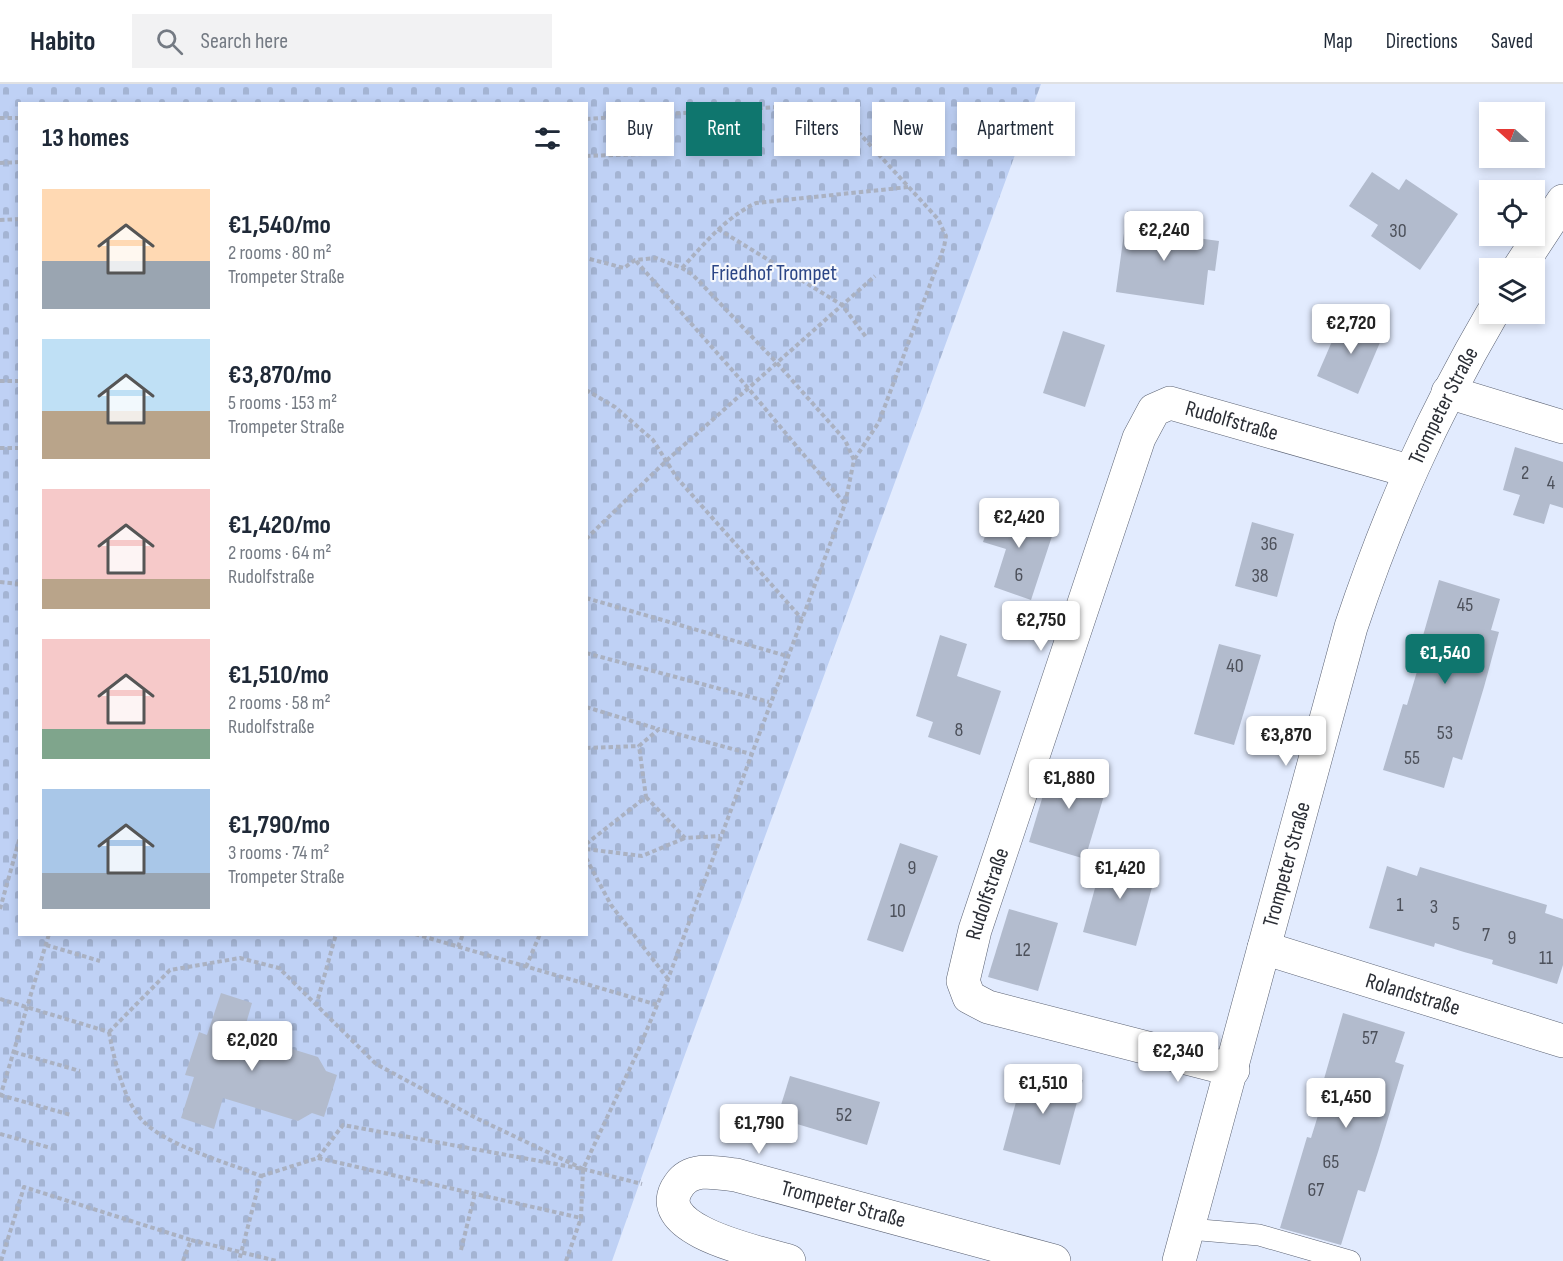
<!DOCTYPE html>
<meta charset="utf-8">
<style>
:root{--surface:#fff;--page:#f2f2f3;--text:#1f2937;--muted:#747a83;--line:#e0e1e3;--accent:#0f766e}
body{margin:0;font-family:"Sofia Sans Condensed",sans-serif;background:var(--page);color:var(--text);height:100vh;display:flex;flex-direction:column;font-size:22px;white-space:nowrap}
*{box-sizing:border-box;margin:0}
p{font-size:20px;color:var(--muted)}
.icon{flex:none;width:33px;height:33px;fill:none;stroke:currentColor;stroke-width:2;stroke-linecap:round;stroke-linejoin:round}
.map{position:relative;flex:1;overflow:hidden}
.panel{position:absolute;left:18px;top:18px;width:570px;height:834px;display:flex;flex-direction:column;background:var(--surface);border-radius:0px;box-shadow:0 3px 9px #0003}
.panel>*{flex:none}
.top-card{position:absolute;left:606px;top:18px;width:570px;height:54px;display:flex;gap:12px}
.needle{width:39px;rotate:291deg}
.fabs{position:absolute;left:1479px;top:18px;display:grid;gap:12px}
.fabs a{display:grid;place-items:center;width:66px;height:66px;border-radius:0px;background:var(--surface);box-shadow:0 3px 9px #0003;font-size:30px}
.price{position:absolute;translate:-50% -51px;padding:0 14px;border-radius:6px;background:#fff;color:#222;font-size:20px;line-height:39px;filter:drop-shadow(0 2px 3px #0008)}
.price::after{content:'';position:absolute;left:50%;top:36px;width:18px;height:14px;margin-left:-9px;background:inherit;clip-path:polygon(0 0,100% 0,50% 100%)}
.price.selected{background:var(--accent);color:#fff}
ul{padding:0;list-style:none}
li{display:flex;align-items:center;gap:18px;height:150px;padding:0 24px}
li span{display:grid;place-items:center;flex:none;width:168px;height:120px;border-radius:0px;color:#555}
li>.icon{margin-inline-start:auto}
span .icon{width:72px;height:72px;fill:#fffc;stroke-width:1}
li b{font-size:26px}
h2{display:flex;justify-content:space-between;align-items:center;height:72px;padding:0 24px;font-size:26px}
.tag{padding:0 21px;border-radius:0px;background:var(--surface);box-shadow:0 3px 9px #0003;font-size:21px;line-height:54px}
.tag.selected{background:var(--accent);color:#fff}
header{display:flex;align-items:center;gap:36px;box-sizing:border-box;height:84px;padding:0 30px;background:var(--surface);border-bottom:2px solid var(--line)}
header strong{font-size:28px}
nav{display:flex;gap:33px;margin-inline-start:auto;font-size:21px}
.search{width:420px;height:54px;background:var(--page);display:flex;align-items:center;gap:15px;box-sizing:border-box;padding:0 21px;border-radius:0px;color:var(--muted);font-size:22px}
.map>svg:first-child{display:block}
.cemetery{fill:url(#cemetery-stones);fill-rule:evenodd}
.building{fill:#b2bbcd}
.lines{fill:none;stroke-linecap:round;stroke-linejoin:round}
.lane-casing{stroke:#5b6273;stroke-width:22}
.street-casing{stroke:#5b6273;stroke-width:34}
.secondary-casing{stroke:#5b6273;stroke-width:34}
.path{stroke:#aab1c1;stroke-width:4;stroke-dasharray:4.5 3;stroke-linecap:butt}
.lane{stroke:#fff;stroke-width:21}
.street{stroke:#fff;stroke-width:33}
.secondary{stroke:#fff;stroke-width:33}
.labels{text-anchor:middle;dominant-baseline:central;stroke-width:4.5;stroke-linejoin:round;paint-order:stroke}
.number-label{font-size:20px;fill:#4d515b}
.park-label{font-size:22px;fill:#2b4586;stroke:#f6f8fc}
.street-label{font-size:22px;fill:#2b2e35;stroke:#f6f8fc}
</style>
<header>
<strong>Habito</strong>
<div class="search"><svg class="icon" aria-label="search" viewBox="0 0 24 24"><circle cx="10" cy="10" r="6"/><path d="M15 15l6 6"/></svg>Search here</div>
<nav><a>Map</a><a>Directions</a><a>Saved</a></nav>
</header>
<div class="map">
<svg width="1563" height="1177" viewBox="0 0 1563 1177">
<defs>
<pattern id="cemetery-stones" width="16" height="16" patternUnits="userSpaceOnUse" patternTransform="scale(1.5)"><rect width="16" height="16" fill="#bfd1f5"/><path d="M2 7V4a2 2 0 0 1 4 0v3zM10 15v-3a2 2 0 0 1 4 0v3z" fill="#a4b4d3"/></pattern>
</defs>
<rect width="100%" height="100%" fill="#e2ebfe"/>
<!-- cemetery -->
<path class="cemetery" d="M 0,0 L 1041,0 L 683,976 L 612,1177 L 0,1177 ZM 20,20 L 586,20 L 586,850 L 20,850 Z"/>
<!-- building -->
<g class="building">
<path d="M 1372,88 L 1399,106 L 1406,95 L 1458,130 L 1420,186 L 1371,152 L 1378,141 L 1349,122 Z"/>
<path d="M 1127,127 L 1163,132 L 1160,149 L 1219,157 L 1215,187 L 1208,186 L 1204,221 L 1116,208 Z"/>
<path d="M 1343,232 L 1384,249 L 1358,310 L 1317,292 Z"/>
<path d="M 1063,247 L 1105,261 L 1085,323 L 1043,309 Z"/>
<path d="M 1515,363 L 1563,378 L 1563,424 L 1550,420 L 1544,440 L 1513,431 L 1520,411 L 1503,406 Z"/>
<path d="M 996,420 L 1056,440 L 1031,516 L 994,503 L 1006,465 L 983,458 Z"/>
<path d="M 1252,438 L 1294,450 L 1277,513 L 1235,502 Z"/>
<path d="M 1439,496 L 1500,515 L 1491,546 L 1499,548 L 1484,603 L 1462,676 L 1453,673 L 1444,704 L 1383,686 L 1403,620 L 1407,621 L 1424,564 L 1420,562 Z"/>
<path d="M 940,551 L 967,560 L 957,592 L 1001,607 L 980,671 L 928,653 L 933,638 L 916,632 Z"/>
<path d="M 1219,560 L 1261,571 L 1234,661 L 1194,650 Z"/>
<path d="M 1053,678 L 1109,695 L 1085,775 L 1029,758 Z"/>
<path d="M 900,759 L 938,772 L 903,868 L 867,856 Z"/>
<path d="M 1104,771 L 1157,785 L 1136,862 L 1083,848 Z"/>
<path d="M 1387,782 L 1417,792 L 1420,783 L 1547,821 L 1545,829 L 1563,835 L 1563,881 L 1557,900 L 1492,880 L 1493,876 L 1464,868 L 1435,859 L 1434,863 L 1369,844 Z"/>
<path d="M 1009,825 L 1058,839 L 1038,907 L 988,893 Z"/>
<path d="M 221,909 L 252,919 L 243,950 L 318,973 L 326,987 L 337,991 L 324,1033 L 312,1029 L 298,1037 L 223,1014 L 214,1045 L 181,1034 L 194,993 L 185,991 L 199,948 L 207,951 Z"/>
<path d="M 1343,929 L 1405,948 L 1395,978 L 1404,981 L 1378,1068 L 1365,1108 L 1358,1106 L 1341,1161 L 1280,1144 L 1307,1053 L 1311,1054 L 1320,1025 L 1328,996 L 1324,995 Z"/>
<path d="M 1026,981 L 1083,996 L 1060,1081 L 1003,1066 Z"/>
<path d="M 790,992 L 880,1018 L 867,1061 L 777,1034 Z"/>
</g>
<g class="lines">
<defs>
<path id="lane" d="M 1189,1145 L 1259,1151 L 1350,1177"/>
<g id="street">
<path d="M 1448,308 L 1563,343"/>
<path id="s1" d="M 1264,864 L 1563,957"/>
<path id="s2" d="M 1233,986 L 988,923 L 969,913 L 963,897 L 975,846 L 1139,354 L 1154,326 L 1170,319 L 1409,387"/>
<path id="s3" d="M 789,1177 C 762,1169 646,1146 679,1101 C 692,1082 717,1089 736,1091 L 1054,1177"/>
</g>
<g id="secondary">
<path d="M 1519,184 L 1563,117"/>
<path id="s4" d="M 1179,1177 L 1351,543 C 1389,429 1432,333 1492,230"/>
</g>
</defs>
<!-- lane casing -->
<use href="#lane" class="lane-casing"/>
<!-- street casing -->
<use href="#street" class="street-casing"/>
<!-- secondary casing -->
<use href="#secondary" class="secondary-casing"/>
<!-- path -->
<g class="path">
<path d="M 0,34 L 20,34"/>
<path d="M 586,35 L 794,22 L 846,41 L 860,50 L 938,135 L 946,152 L 944,163 L 879,338 L 854,376"/>
<path d="M 586,72 L 645,70"/>
<path d="M 0,79 L 20,78"/>
<path d="M 0,136 L 20,135"/>
<path d="M 718,145 L 842,221 L 866,253"/>
<path d="M 636,177 L 748,304 L 844,419"/>
<path d="M 682,184 C 705,159 725,134 756,119 L 909,103"/>
<path d="M 0,297 L 20,297"/>
<path d="M 586,306 L 615,323 L 653,356 L 677,394 L 802,535"/>
<path d="M 0,364 L 20,364"/>
<path d="M 586,455 L 666,377 L 875,192"/>
<path d="M 0,498 L 20,500"/>
<path d="M 586,514 L 787,572"/>
<path d="M 586,569 L 769,618"/>
<path d="M 586,623 L 658,645"/>
<path d="M 586,664 L 639,662"/>
<path d="M 646,713 L 685,754 L 720,752"/>
<path d="M 586,760 L 646,713 L 639,662 L 659,645 L 751,670"/>
<path d="M 586,765 L 642,772 L 685,754"/>
<path d="M 586,774 L 611,821 L 668,895"/>
<path d="M 0,825 L 20,753"/>
<path d="M 415,850 L 658,921"/>
<path d="M 46,861 L 100,877"/>
<path d="M 458,863 L 463,850"/>
<path d="M 526,883 L 540,850"/>
<path d="M 0,915 L 109,948"/>
<path d="M 316,922 L 336,850"/>
<path d="M 109,948 L 170,886 L 240,874 L 279,884 L 376,980 L 478,1035 L 583,1085"/>
<path d="M 109,948 C 114,975 123,1014 141,1035 C 164,1061 228,1079 261,1092 L 239,1177"/>
<path d="M 14,968 L 80,987"/>
<path d="M 0,1011 L 71,1031"/>
<path d="M 0,1013 L 49,850"/>
<path d="M 0,1050 L 51,1064"/>
<path d="M 318,1074 L 581,1134"/>
<path d="M 261,1092 L 318,1074 L 343,1041 L 583,1085 L 642,1100"/>
<path d="M 461,1166 L 475,1109"/>
<path d="M 1,1177 L 24,1103 L 191,1156"/>
<path d="M 183,1177 L 191,1156 L 277,1177"/>
<path d="M 566,1177 L 581,1134 L 583,1085 L 638,967 L 668,895 L 845,420 L 854,376 L 845,356 L 776,278 L 693,191 L 682,184 L 656,174 L 635,176 L 624,184 L 586,174"/>
</g>
<!-- lane -->
<use href="#lane" class="lane"/>
<!-- street -->
<use href="#street" class="street"/>
<!-- secondary -->
<use href="#secondary" class="secondary"/>
</g>
<g class="labels">
<!-- number labels -->
<g class="number-label">
<text x="1398" y="147">30</text>
<text x="1525" y="389">2</text>
<text x="1551" y="399">4</text>
<text x="1269" y="460">36</text>
<text x="1019" y="491">6</text>
<text x="1260" y="492">38</text>
<text x="1465" y="521">45</text>
<text x="1235" y="582">40</text>
<text x="959" y="646">8</text>
<text x="1445" y="649">53</text>
<text x="1412" y="674">55</text>
<text x="912" y="784">9</text>
<text x="1400" y="821">1</text>
<text x="1434" y="823">3</text>
<text x="898" y="827">10</text>
<text x="1456" y="840">5</text>
<text x="1486" y="851">7</text>
<text x="1512" y="854">9</text>
<text x="1023" y="866">12</text>
<text x="1546" y="874">11</text>
<text x="1370" y="954">57</text>
<text x="844" y="1031">52</text>
<text x="1331" y="1078">65</text>
<text x="1316" y="1106">67</text>
</g>
<!-- park labels -->
<g class="park-label">
<text x="774" y="189">Friedhof Trompet</text>
</g>
<!-- street labels -->
<g class="street-label">
<text stroke="none"><textPath href="#s4" startOffset="897">Trompeter Straße</textPath></text>
<text stroke="none"><textPath href="#s2" startOffset="976">Rudolfstraße</textPath></text>
<text stroke="none"><textPath href="#s4" startOffset="411">Trompeter Straße</textPath></text>
<text stroke="none"><textPath href="#s2" startOffset="382">Rudolfstraße</textPath></text>
<text stroke="none"><textPath href="#s1" startOffset="156">Rolandstraße</textPath></text>
<text stroke="none"><textPath href="#s3" startOffset="326">Trompeter Straße</textPath></text>
</g>
</g>
</svg>
<div class="fabs">
<a><svg class="needle" viewBox="-14 -14 28 28"><path d="M0-13l5 13h-10z" fill="#e53935"/><path d="M0 13l5-13h-10z" fill="#747a83"/></svg></a>
<a><svg class="icon" aria-label="locate" viewBox="0 0 24 24"><circle cx="12" cy="12" r="6"/><path d="M12 2v4M12 18v4M2 12h4M18 12h4"/></svg></a>
<a><svg class="icon" aria-label="layers" viewBox="0 0 24 24"><path d="M12 4l9 5-9 5-9-5zM3 14l9 5 9-5"/></svg></a>
</div>
<b class="price" style="left:1164px;top:178px">€2,240</b>
<b class="price" style="left:1351px;top:271px">€2,720</b>
<b class="price" style="left:1019px;top:465px">€2,420</b>
<b class="price" style="left:1041px;top:568px">€2,750</b>
<b class="price selected" style="left:1445px;top:601px">€1,540</b>
<b class="price" style="left:1286px;top:683px">€3,870</b>
<b class="price" style="left:1069px;top:726px">€1,880</b>
<b class="price" style="left:1120px;top:816px">€1,420</b>
<b class="price" style="left:252px;top:988px">€2,020</b>
<b class="price" style="left:1178px;top:999px">€2,340</b>
<b class="price" style="left:1043px;top:1031px">€1,510</b>
<b class="price" style="left:1346px;top:1045px">€1,450</b>
<b class="price" style="left:759px;top:1071px">€1,790</b>
<div class="top-card">
<a class="tag">Buy</a>
<a class="tag selected">Rent</a>
<a class="tag">Filters</a>
<a class="tag">New</a>
<a class="tag">Apartment</a>
</div>
<section class="panel">
<h2>13 homes<svg class="icon" aria-label="filters" viewBox="0 0 24 24"><path d="M4 7h16M4 17h16"/><circle cx="9" cy="7" r="2"/><circle cx="15" cy="17" r="2"/></svg></h2>
<ul>
<li><span style="background:linear-gradient(#ffd9b3 60%,#9aa5b1 0)"><svg class="icon" aria-label="home" viewBox="0 0 24 24"><path d="M3 11l9-7 9 7M6 9v11h12V9"/></svg></span><div><b>€1,540/mo</b><p>2 rooms · 80 m²</p><p>Trompeter Straße</p></div></li>
<li><span style="background:linear-gradient(#bfe0f5 60%,#b9a48a 0)"><svg class="icon" aria-label="home" viewBox="0 0 24 24"><path d="M3 11l9-7 9 7M6 9v11h12V9"/></svg></span><div><b>€3,870/mo</b><p>5 rooms · 153 m²</p><p>Trompeter Straße</p></div></li>
<li><span style="background:linear-gradient(#f6c9c9 75%,#b9a48a 0)"><svg class="icon" aria-label="home" viewBox="0 0 24 24"><path d="M3 11l9-7 9 7M6 9v11h12V9"/></svg></span><div><b>€1,420/mo</b><p>2 rooms · 64 m²</p><p>Rudolfstraße</p></div></li>
<li><span style="background:linear-gradient(#f6c9c9 75%,#7fa58c 0)"><svg class="icon" aria-label="home" viewBox="0 0 24 24"><path d="M3 11l9-7 9 7M6 9v11h12V9"/></svg></span><div><b>€1,510/mo</b><p>2 rooms · 58 m²</p><p>Rudolfstraße</p></div></li>
<li><span style="background:linear-gradient(#a9c7e8 70%,#9aa5b1 0)"><svg class="icon" aria-label="home" viewBox="0 0 24 24"><path d="M3 11l9-7 9 7M6 9v11h12V9"/></svg></span><div><b>€1,790/mo</b><p>3 rooms · 74 m²</p><p>Trompeter Straße</p></div></li>
</ul>
</section>
</div>
